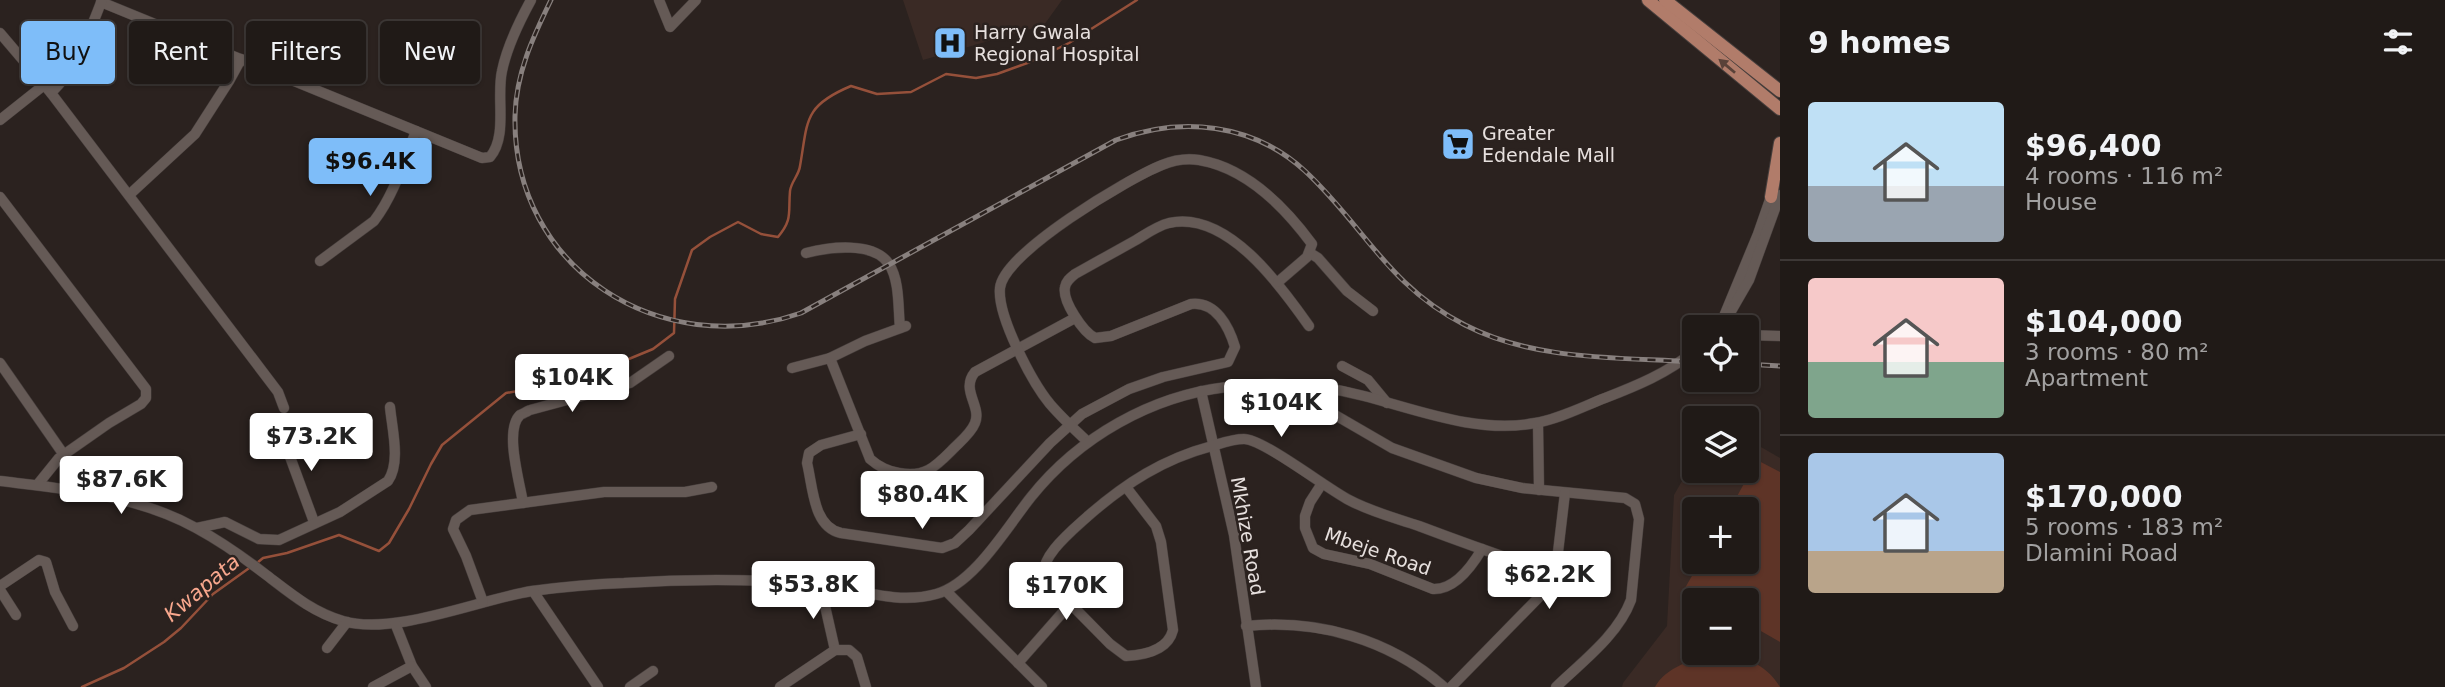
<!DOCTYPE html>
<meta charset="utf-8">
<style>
:root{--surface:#201a17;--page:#2d2724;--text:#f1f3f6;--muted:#a2a1a1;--line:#3d3836;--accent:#7ebdf9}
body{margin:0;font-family:"DejaVu Sans",sans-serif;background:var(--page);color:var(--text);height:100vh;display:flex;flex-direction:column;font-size:26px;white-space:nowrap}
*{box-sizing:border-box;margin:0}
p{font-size:23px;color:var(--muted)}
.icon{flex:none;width:38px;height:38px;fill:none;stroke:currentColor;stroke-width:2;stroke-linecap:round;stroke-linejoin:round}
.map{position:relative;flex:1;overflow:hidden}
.side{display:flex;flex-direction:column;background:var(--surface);width:665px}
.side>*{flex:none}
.hud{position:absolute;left:21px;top:21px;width:665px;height:63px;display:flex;gap:14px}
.fabs{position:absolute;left:1682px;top:315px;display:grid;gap:14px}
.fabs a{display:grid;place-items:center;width:77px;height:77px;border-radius:7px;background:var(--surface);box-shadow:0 2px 5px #0004,0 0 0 2px var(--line);font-size:35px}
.price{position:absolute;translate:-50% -60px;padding:0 16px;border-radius:7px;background:#fff;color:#222;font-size:23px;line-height:46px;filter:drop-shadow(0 2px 4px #0008)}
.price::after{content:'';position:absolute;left:50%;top:42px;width:21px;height:16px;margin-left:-10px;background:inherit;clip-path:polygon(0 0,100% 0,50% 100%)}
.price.selected{background:var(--accent);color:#111}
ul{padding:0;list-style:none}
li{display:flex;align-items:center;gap:21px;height:175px;padding:0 28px}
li+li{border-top:2px solid var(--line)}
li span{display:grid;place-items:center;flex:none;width:196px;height:140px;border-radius:7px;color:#555}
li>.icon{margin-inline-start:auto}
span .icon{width:84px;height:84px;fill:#fffc;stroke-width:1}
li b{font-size:30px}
h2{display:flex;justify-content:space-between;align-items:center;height:84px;padding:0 28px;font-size:30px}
.tag{padding:0 24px;border-radius:7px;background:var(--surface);box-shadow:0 2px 5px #0004,0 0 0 2px var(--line);font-size:24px;line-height:63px}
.tag.selected{background:var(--accent);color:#111}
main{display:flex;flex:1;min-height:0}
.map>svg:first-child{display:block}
.built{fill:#3a2a25;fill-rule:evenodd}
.green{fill:#5e3427}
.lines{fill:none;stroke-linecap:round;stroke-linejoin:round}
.stream{stroke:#95503a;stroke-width:2.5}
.minor-casing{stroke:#463e3c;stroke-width:11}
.major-casing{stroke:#463e3c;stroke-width:14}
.minor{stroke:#655a56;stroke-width:10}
.major{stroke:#b17c6a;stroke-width:12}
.rail-casing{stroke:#88807e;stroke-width:5}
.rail{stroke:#2b221f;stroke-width:2.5;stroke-dasharray:8;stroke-linecap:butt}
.oneway{fill:#5a4239}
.labels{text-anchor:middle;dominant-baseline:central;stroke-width:5;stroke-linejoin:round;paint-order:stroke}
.poi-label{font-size:19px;fill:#e7e0de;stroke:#2b221f;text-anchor:start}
.street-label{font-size:19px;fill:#e7e0de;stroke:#2b221f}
.water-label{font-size:21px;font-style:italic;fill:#f8a78d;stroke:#2b221f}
</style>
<main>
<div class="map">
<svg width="1780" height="687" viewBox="0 0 1780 687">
<rect width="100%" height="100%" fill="#2b221f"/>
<!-- built -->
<g class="built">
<path d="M 903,0 L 1062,0 L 1044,25 L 923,60 Z"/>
<path d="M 1747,439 L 1780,458 L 1780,687 L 1622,687 L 1623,683 L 1667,626 L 1674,495 L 1694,460 L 1694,471 L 1746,471 ZM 1694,509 L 1746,509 L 1746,562 L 1694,562 ZM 1694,600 L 1746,600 L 1746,653 L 1694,653 Z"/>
</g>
<!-- green -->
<g class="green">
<path d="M 1757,460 L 1780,472 L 1780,642 L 1747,623 L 1746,600 L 1707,600 L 1685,588 L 1700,562 L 1746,562 L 1746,509 L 1730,509 Z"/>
<path d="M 1713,653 C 1740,654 1766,663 1780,687 L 1655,687 C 1666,667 1692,660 1713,653 Z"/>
</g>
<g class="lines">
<!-- stream -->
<g class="stream">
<path d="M 257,563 L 263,558 L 287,553 L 339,535 L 379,551 L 389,543 L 409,509 L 431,464 L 442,445 L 506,393 L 523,390 L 544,393 L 603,375 L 624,361 L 653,349 L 674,333 L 675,299 L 692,250 L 710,237 L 738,222 L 761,234 L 778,237 C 793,219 788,213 790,191 C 791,182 799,175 800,166 C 808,121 803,106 851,86 L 877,94 L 911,92 L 946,74 L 976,78 L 997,74 L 1030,62 L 1069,43 L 1137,0"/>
<path d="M 82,687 L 124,668 L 164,642 L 181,628 L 213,594 L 252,566"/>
</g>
<defs>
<g id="minor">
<path d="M 659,0 L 670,27 L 696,0"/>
<path d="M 101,2 L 482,158 L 490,157 C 508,136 496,97 502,71 C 507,46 519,22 531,0"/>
<path d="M 0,33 L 51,93 L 278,392 L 284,408"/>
<path d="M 51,93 C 77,68 89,33 102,0"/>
<path d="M 0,120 L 44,85"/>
<path d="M 129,195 L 195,134 L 229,81 L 241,59"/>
<path d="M 0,197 L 146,389 L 146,398 L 141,404 L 109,423 L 59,458 L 38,484"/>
<path d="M 806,253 C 829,247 874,241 889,264 C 900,281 898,309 900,328"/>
<path d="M 1310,253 L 1318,258 L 1347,291 L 1373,311"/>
<path d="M 320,261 L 374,221 C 394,195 404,161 416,131"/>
<path d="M 1722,321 L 1758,234 L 1773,191"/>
<path d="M 1717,327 L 1730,313 L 1749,280 L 1780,195"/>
<path d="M 1746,335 L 1780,336"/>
<path d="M 830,358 L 870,459 C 879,467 887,471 899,473 C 926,478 936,466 954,448 C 961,441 971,433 975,423 C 982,406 960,390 975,372 L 1075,318"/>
<path d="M 0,363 L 64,455"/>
<path d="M 1342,366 L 1368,380 L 1387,403"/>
<path d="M 792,368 L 830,358 L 865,341 L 906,326"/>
<path d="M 1201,391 L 1234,535 L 1256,687"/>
<path d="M 1323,408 L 1392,448 L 1476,478 L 1522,488 L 1625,498 L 1635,504 L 1639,519 L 1631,600 C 1618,635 1583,661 1556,687"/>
<path d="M 1538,423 L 1539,490"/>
<path d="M 861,434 L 821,445 L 809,453 L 807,463 C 813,487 813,527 841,533 L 942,548 L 955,543 L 969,530 L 1050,443 L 1082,414 L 1129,389 L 1163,377 L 1228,362 L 1235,347 C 1229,327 1216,301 1191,304 L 1111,336 L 1095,338 C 1083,332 1062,301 1065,287 C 1066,281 1070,278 1075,274 C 1095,263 1116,251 1136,240 C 1146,234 1157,226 1169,223 C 1227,210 1281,286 1309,326"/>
<path d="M 282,435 L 314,522"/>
<path d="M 1088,442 C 1075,430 1062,418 1050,404 C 1032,382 997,316 1000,288 C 1003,253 1129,178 1162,165 C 1174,160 1186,158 1199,160 C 1247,168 1284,206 1312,244 L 1307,257 L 1278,282"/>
<path d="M 0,481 C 66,489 137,495 196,528 C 220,541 243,557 265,574 C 290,593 312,612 343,621 C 394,636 478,600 532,591 C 562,587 594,584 624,583 C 685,579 748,579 809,583 C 851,586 893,606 936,594 C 974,584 1007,527 1031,497 C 1079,437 1151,396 1227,387 C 1273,381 1319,384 1364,396 C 1418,410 1478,434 1535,423 C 1559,419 1582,407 1605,398 C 1636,386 1668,373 1694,351"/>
<path d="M 1321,485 L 1310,502 L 1305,516 L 1305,528 L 1313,548 L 1324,554 L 1370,564 L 1433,589 C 1455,590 1472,566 1482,549"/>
<path d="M 1126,487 L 1156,526 L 1161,542 L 1173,630 C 1168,650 1145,655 1126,656 L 1110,644 L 1045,578 C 1037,558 1074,529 1088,516 C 1126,483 1163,459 1212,446 C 1222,443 1233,439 1244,439 C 1263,439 1326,488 1349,500 C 1371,512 1396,518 1419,526 C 1464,543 1509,559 1555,574"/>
<path d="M 523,503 C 520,483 504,430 520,415 C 521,415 529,410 530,410 L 630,383 L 669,356"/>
<path d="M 197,528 L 225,522 L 259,539 L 279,540 L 340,512 L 388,481 C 401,462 392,429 390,407"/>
<path d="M 820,584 L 835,650"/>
<path d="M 0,586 L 39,560 L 46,562 L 55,592 L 73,626"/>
<path d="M 0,590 L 16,615"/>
<path d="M 533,591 L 598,687"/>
<path d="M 946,591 L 1042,687"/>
<path d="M 483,602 L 466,556 L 453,529 L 456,520 L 470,510 L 604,492 L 685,492 L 712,487"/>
<path d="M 395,623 L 412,666 L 426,687"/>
<path d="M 1246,626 C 1318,619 1389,639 1444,687"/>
<path d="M 327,648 L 347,622"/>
<path d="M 1018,663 L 1070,604"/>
<path d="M 373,687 L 412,666"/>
<path d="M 630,687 L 653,671"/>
<path d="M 780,687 L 835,650 L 849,650 L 857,657 L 866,687"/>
<path d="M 1451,687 L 1548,588 L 1556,569 L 1565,493"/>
</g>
<g id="major">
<path d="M 1648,0 L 1780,109"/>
<path d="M 1665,0 L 1780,91"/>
<path d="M 1771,197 L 1780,143"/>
</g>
</defs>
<!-- minor casing -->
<use href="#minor" class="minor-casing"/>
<!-- major casing -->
<use href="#major" class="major-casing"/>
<!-- minor -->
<use href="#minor" class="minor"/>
<!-- major -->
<use href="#major" class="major"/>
<defs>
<g id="rail">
<path d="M 551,0 C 533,37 516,73 515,116 C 512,269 661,362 801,313 L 1116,140 C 1181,116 1253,123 1305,171 C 1364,226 1388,286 1465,325 C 1535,361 1617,357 1694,362"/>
<path d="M 1746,364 L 1780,366"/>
</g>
</defs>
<!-- rail casing -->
<use href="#rail" class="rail-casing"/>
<!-- rail -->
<use href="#rail" class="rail"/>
</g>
<!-- one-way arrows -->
<defs><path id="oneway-solid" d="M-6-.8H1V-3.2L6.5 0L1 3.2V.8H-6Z" transform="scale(1.75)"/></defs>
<use class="oneway" href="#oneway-solid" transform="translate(1727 66) rotate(-140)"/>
<!-- icons -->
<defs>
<symbol id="hospital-square" viewBox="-11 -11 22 22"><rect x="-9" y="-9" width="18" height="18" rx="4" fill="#7ebdf9" stroke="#2b221f"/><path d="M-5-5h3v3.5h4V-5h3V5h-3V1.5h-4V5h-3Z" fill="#111"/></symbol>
<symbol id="supermarket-square" viewBox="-11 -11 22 22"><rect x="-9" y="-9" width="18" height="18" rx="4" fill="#7ebdf9" stroke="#2b221f"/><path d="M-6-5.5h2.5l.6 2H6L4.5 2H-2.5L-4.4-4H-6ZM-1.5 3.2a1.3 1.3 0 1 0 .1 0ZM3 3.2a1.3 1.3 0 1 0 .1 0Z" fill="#111"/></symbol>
</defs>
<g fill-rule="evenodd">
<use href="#hospital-square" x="931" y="24" width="38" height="38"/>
<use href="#supermarket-square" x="1439" y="125" width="38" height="38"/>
</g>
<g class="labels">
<!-- poi labels -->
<g class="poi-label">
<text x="974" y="32">Harry Gwala<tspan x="974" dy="22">Regional Hospital</tspan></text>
<text x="1482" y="133">Greater<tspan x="1482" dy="22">Edendale Mall</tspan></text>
</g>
<!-- street labels -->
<g class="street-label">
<text transform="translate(1248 536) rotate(80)">Mkhize Road</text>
<text transform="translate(1378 551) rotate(19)">Mbeje Road</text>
</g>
<!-- water labels -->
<g class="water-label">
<text transform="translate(202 588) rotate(-40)">Kwapata</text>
</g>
</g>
</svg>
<div class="fabs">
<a><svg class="icon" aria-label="locate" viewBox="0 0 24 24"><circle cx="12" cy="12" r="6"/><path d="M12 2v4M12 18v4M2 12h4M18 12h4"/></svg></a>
<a><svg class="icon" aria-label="layers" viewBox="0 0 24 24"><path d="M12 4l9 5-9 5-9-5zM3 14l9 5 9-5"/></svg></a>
<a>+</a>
<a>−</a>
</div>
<b class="price selected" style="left:370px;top:198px">$96.4K</b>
<b class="price" style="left:572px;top:414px">$104K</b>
<b class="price" style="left:1281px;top:439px">$104K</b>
<b class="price" style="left:311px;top:473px">$73.2K</b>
<b class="price" style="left:121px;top:516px">$87.6K</b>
<b class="price" style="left:922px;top:531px">$80.4K</b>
<b class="price" style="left:1549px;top:611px">$62.2K</b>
<b class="price" style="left:813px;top:621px">$53.8K</b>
<b class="price" style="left:1066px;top:622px">$170K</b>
<div class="hud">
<a class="tag selected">Buy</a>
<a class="tag">Rent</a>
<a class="tag">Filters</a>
<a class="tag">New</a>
</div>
</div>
<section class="side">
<h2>9 homes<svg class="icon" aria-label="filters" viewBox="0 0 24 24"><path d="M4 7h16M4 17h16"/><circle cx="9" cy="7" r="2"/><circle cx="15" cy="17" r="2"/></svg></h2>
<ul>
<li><span style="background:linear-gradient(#bfe0f5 60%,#9aa5b1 0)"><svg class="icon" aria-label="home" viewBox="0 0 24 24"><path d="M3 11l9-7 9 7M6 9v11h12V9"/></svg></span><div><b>$96,400</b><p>4 rooms · 116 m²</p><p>House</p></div></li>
<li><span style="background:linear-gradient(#f6c9c9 60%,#7fa58c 0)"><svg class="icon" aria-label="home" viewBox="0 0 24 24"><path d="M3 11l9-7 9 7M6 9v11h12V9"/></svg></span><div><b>$104,000</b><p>3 rooms · 80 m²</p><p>Apartment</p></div></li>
<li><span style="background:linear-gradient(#a9c7e8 70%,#b9a48a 0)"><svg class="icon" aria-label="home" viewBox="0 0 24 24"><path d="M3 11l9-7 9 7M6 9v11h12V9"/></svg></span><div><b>$170,000</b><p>5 rooms · 183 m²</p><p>Dlamini Road</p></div></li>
</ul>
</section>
</main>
